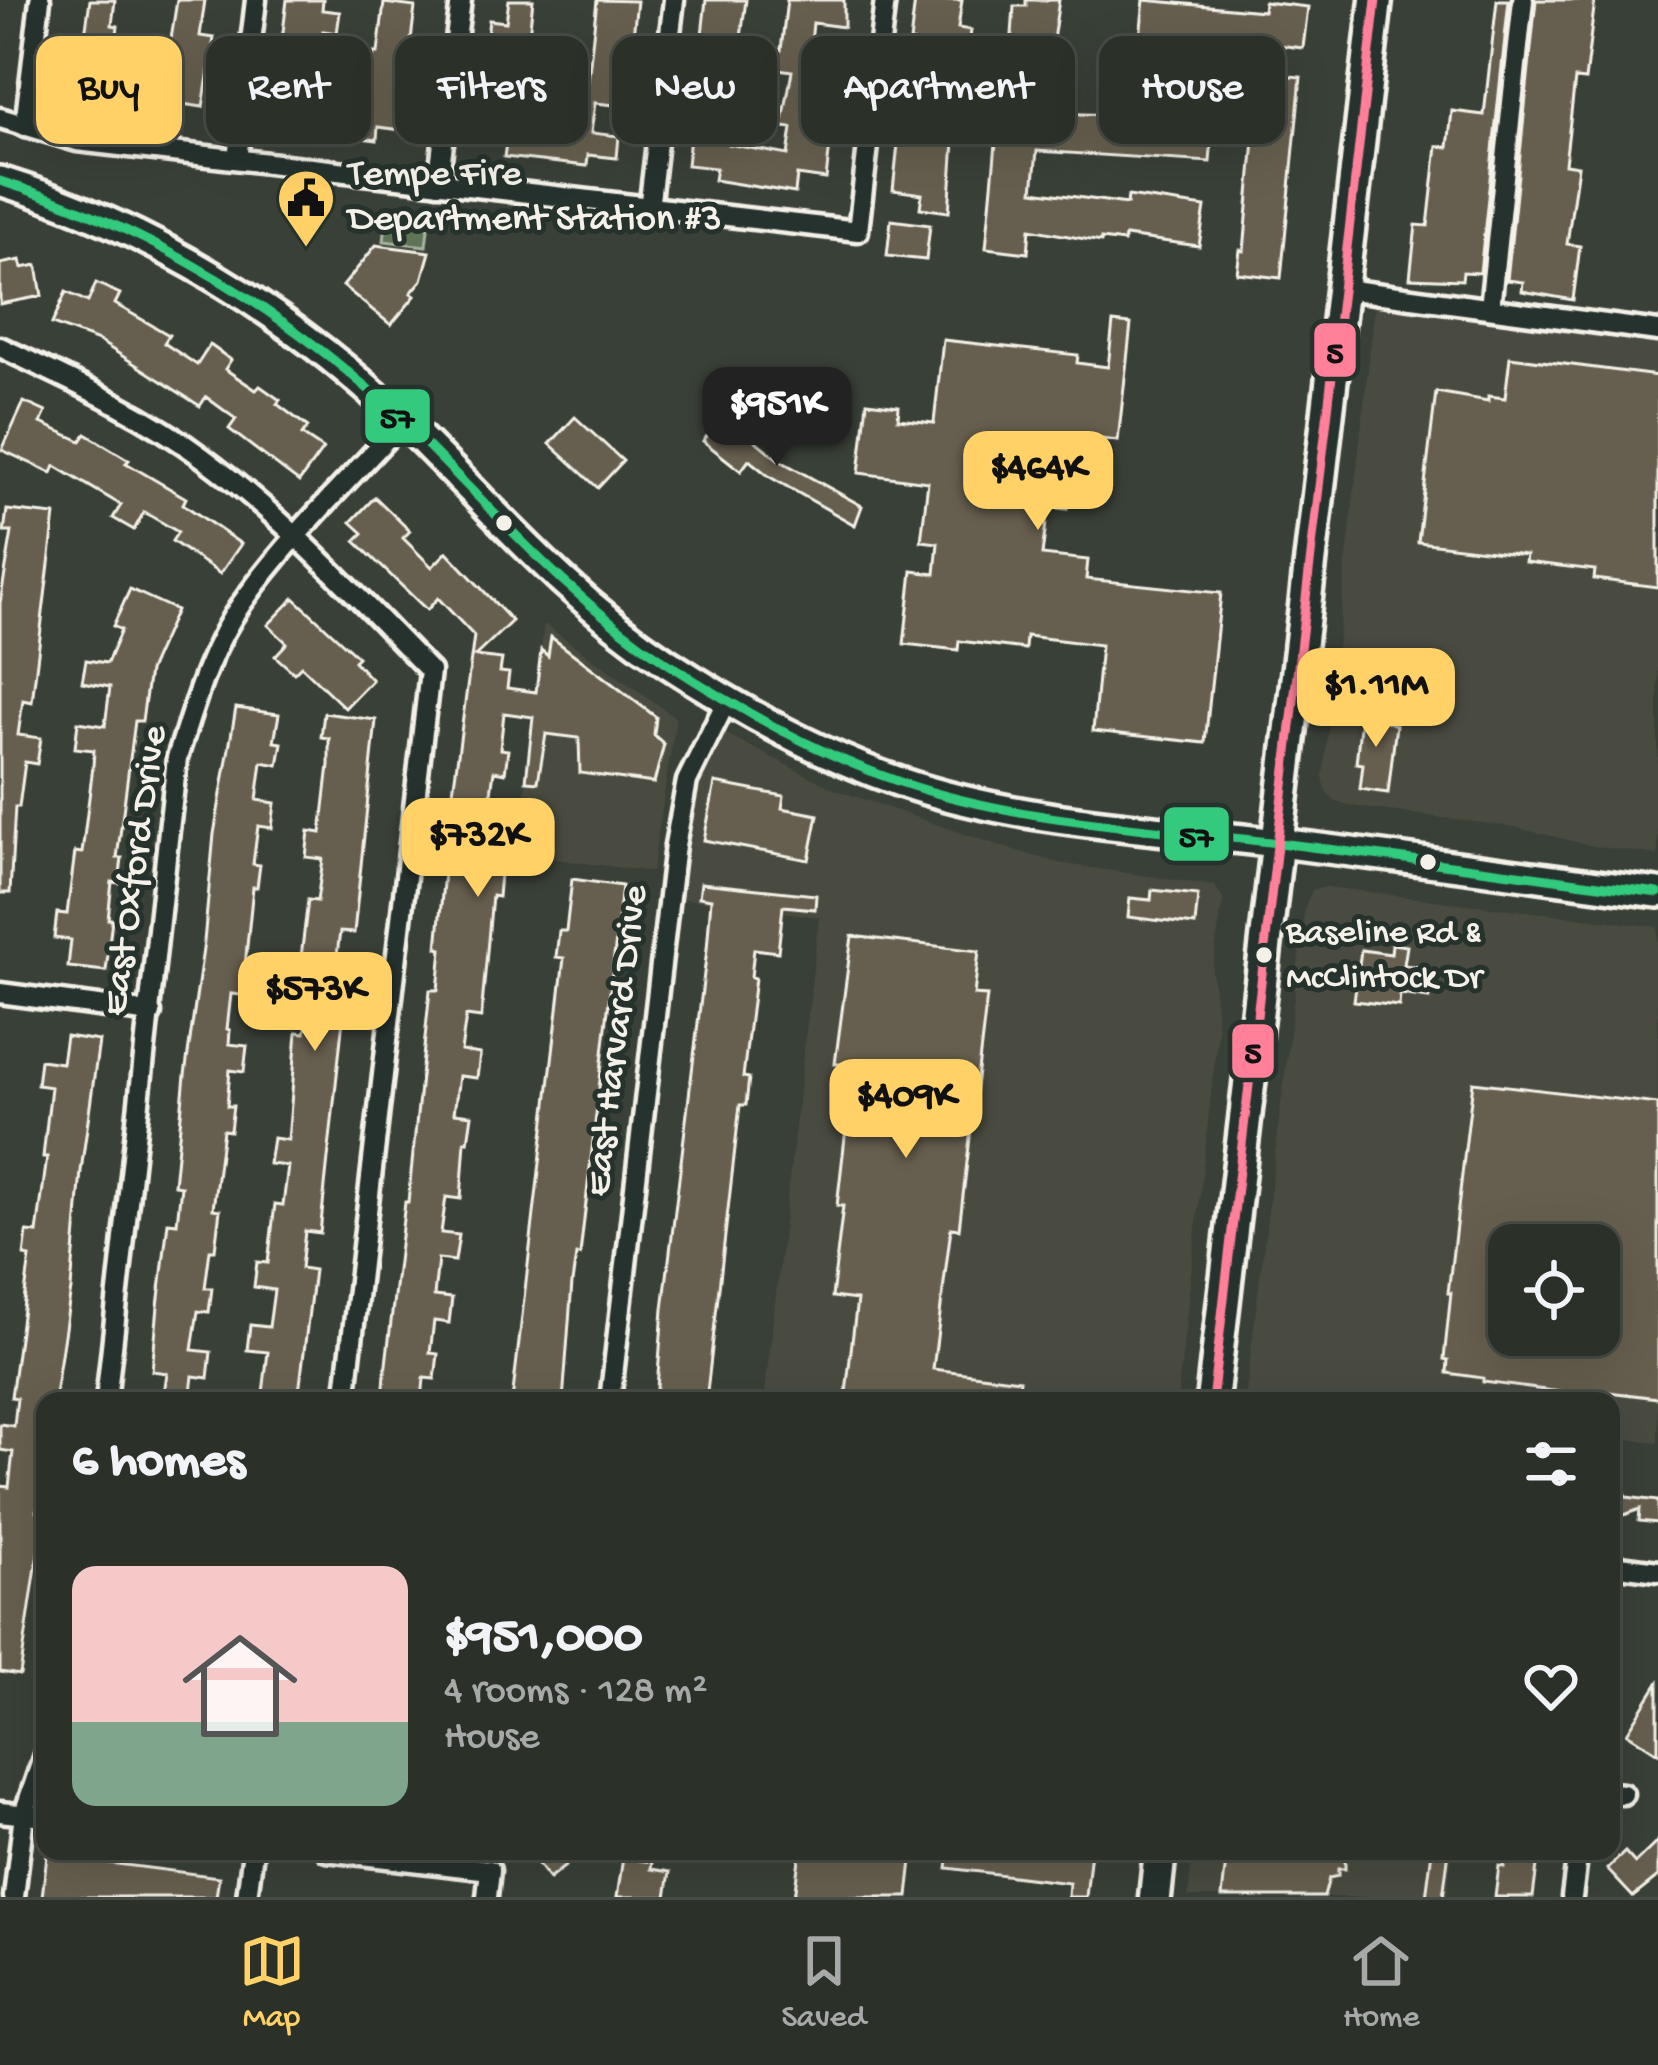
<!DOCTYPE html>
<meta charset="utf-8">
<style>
:root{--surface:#2b3029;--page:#373c35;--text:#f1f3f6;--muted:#a6a9a8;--line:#474b46;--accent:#ffd166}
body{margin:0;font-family:"Gochi Hand",sans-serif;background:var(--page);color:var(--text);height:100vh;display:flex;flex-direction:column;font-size:45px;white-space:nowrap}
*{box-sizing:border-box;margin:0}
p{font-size:39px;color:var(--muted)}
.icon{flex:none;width:66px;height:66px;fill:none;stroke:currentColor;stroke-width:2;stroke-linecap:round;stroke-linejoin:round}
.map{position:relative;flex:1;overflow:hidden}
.drawer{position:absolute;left:36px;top:1392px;width:1584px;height:468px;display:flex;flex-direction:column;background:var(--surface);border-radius:24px;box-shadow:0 12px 48px #0002,0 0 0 3px var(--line)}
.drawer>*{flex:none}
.banner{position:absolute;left:36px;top:36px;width:1587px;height:108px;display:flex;gap:24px}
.controls{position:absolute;left:1488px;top:1224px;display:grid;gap:24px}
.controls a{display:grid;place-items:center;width:132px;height:132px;border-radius:24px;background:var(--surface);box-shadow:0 12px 48px #0002,0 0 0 3px var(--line);font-size:60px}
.price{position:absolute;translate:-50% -102px;padding:0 27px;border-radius:24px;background:var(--accent);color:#111;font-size:39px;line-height:78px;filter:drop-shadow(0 3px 6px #0008)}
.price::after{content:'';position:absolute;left:50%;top:72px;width:36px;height:27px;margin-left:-18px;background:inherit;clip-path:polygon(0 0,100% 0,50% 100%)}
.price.on{background:#222;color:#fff}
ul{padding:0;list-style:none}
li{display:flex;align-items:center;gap:36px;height:300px;padding:0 36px}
li span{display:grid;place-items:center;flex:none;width:336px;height:240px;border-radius:24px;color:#555}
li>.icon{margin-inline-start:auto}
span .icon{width:144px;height:144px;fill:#fffc;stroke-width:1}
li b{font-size:51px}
h2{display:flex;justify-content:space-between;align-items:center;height:144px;padding:0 36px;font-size:51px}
.tag{padding:0 42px;border-radius:24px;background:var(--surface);box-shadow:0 12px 48px #0002,0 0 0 3px var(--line);font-size:42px;line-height:108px}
.tag.on{background:var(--accent);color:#111}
.menu{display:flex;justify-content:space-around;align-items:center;height:168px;border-top:3px solid var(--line);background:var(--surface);font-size:33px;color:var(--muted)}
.menu a{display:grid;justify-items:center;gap:6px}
.menu .on{color:var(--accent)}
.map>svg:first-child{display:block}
.built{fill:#494c41;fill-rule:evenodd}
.green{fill:#5e7356;stroke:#a9b29f;stroke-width:3}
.building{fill:#665f4f;stroke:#f4f1e8;stroke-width:3;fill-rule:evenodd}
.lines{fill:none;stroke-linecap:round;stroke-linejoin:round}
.street-casing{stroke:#f4f1e8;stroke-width:27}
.secondary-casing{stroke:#f4f1e8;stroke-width:36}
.primary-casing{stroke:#f4f1e8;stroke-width:39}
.street{stroke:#26332d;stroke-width:18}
.secondary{stroke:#26332d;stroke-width:27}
.primary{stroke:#26332d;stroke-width:30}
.bus-1-casing{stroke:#26332d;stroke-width:18}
.bus-2-casing{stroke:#26332d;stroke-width:18}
.bus-1{stroke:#33ca7d;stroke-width:9}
.bus-2{stroke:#ff8098;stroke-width:9}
.bus-dot{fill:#f4f1e8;stroke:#26332d;stroke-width:4.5}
.labels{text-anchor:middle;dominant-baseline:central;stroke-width:10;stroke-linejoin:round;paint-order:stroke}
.bus-label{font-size:36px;fill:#f4f1e8;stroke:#26332d;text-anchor:start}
.poi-label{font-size:39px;fill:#f4f1e8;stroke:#26332d;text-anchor:start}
.street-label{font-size:39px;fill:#f4f1e8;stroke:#26332d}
.line-badge{stroke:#26332d;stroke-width:4.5}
.pale-badge-label{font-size:33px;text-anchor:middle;font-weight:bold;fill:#111}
</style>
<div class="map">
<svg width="1658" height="1897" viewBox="0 0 1658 1897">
<rect width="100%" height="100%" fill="#394037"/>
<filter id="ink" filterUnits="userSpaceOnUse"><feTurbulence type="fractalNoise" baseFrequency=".00833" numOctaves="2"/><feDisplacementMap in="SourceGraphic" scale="24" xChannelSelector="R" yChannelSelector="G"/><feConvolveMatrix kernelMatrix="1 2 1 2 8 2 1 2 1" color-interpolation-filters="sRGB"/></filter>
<g filter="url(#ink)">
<!-- built -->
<g class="built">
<path d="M 1375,305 L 1658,341 L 1658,855 L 1594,846 L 1514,827 L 1351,806 L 1334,800 L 1326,792 L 1323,776 Z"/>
<path d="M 544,624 L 676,718 L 652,872 L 518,854 Z"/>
<path d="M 718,730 L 836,790 L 1006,848 L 1058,863 L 1215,886 L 1223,899 L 1212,972 L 1218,1031 L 1177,1401 L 764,1401 L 819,917 L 678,898 L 700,774 Z"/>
<path d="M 1326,887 L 1658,927 L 1658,1443 L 1611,1437 L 1611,1401 L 1245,1401 L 1305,907 L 1312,890 ZM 1509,1245 L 1599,1245 L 1599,1335 L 1509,1335 Z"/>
<path d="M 1193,1851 L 1452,1851 L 1447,1897 L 1188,1897 Z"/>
</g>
<!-- green -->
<path class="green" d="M 387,215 L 429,220 L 426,246 L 384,241 Z"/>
<!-- building -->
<g class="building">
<path d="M 90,0 L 115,0 L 112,25 L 118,26 L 116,44 L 129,46 L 124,81 L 164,85 L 177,0 L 205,0 L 200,36 L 214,38 L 203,107 L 175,103 L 173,121 L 66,109 L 73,41 L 84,42 Z"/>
<path d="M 287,0 L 323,0 L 322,10 L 340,12 L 337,33 L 323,31 L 315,95 L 357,100 L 361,64 L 372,66 L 374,53 L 378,53 L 384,3 L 415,7 L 409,57 L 417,58 L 409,131 L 378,127 L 377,140 L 347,136 L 300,129 L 301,116 L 273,112 Z"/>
<path d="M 509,0 L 533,0 L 519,123 L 561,128 L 567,78 L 588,81 L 597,0 L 637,1 L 625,106 L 595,103 L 591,133 L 619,136 L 617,158 L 588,155 L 587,166 L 504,157 L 506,143 L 475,139 L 478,118 L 495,120 L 499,90 L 482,88 L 484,61 L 489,20 L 506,22 Z"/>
<path d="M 706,0 L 746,0 L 740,45 L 781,50 L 787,0 L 844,0 L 844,27 L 813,23 L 810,54 L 840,57 L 826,179 L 797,175 L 795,193 L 714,180 L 716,168 L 687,165 L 695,90 L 734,95 L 728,144 L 788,155 L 792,128 L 782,127 L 792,71 L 758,66 L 754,94 L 725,90 L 728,64 L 699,60 Z"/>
<path d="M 915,0 L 962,0 L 958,28 L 971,30 L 966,72 L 939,68 L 941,45 L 910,42 Z"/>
<path d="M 1026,0 L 1059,0 L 1042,113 L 1161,116 L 1213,124 L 1210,162 L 1037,151 L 1033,191 L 1127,204 L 1128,196 L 1205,207 L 1199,246 L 1125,236 L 1124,242 L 1101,239 L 1101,242 L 1030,229 L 1028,253 L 986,248 L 1001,91 L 1008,92 L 1014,6 L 1026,6 Z"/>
<path d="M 1144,0 L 1263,11 L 1264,2 L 1308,7 L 1303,48 L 1260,43 L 1259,50 L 1235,47 L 1235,50 L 1140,37 Z"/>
<path d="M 1497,0 L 1509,0 L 1480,273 L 1463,272 L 1462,280 L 1410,278 L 1416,225 L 1428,226 L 1437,146 L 1448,147 L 1452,111 L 1484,115 Z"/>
<path d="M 1536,0 L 1595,0 L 1585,80 L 1575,79 L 1565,164 L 1578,166 L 1567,244 L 1580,246 L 1573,300 L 1522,291 L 1523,282 L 1507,280 Z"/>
<path d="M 906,71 L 947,76 L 940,140 L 954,141 L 949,212 L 920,208 L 922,194 L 893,190 Z"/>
<path d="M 1260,73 L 1301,77 L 1281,278 L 1237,273 L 1240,250 L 1244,251 Z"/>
<path d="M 891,220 L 930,225 L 926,260 L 887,256 Z"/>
<path d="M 376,245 L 430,252 L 422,280 L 411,293 L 415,296 L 391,325 L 343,286 Z"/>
<path d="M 20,260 L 22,268 L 37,265 L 42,296 L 0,304 L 0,264 Z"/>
<path d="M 96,283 L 120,294 L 115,304 L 169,335 L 164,343 L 197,365 L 210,345 L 231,360 L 225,369 L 256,390 L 260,386 L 280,400 L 277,404 L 308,427 L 302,435 L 323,449 L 299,482 L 229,429 L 236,419 L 206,397 L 200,406 L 99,341 L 52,324 L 66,292 L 88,302 Z"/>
<path d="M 1113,322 L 1131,324 L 1118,441 L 1075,436 L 1067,509 L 1048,507 L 1042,555 L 1088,560 L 1086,579 L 1221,593 L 1205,743 L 1093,731 L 1101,645 L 1026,636 L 1025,649 L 959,641 L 958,650 L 904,644 L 912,571 L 935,574 L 938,543 L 921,541 L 928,482 L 859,473 L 867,402 L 899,406 L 898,419 L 934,423 L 943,340 L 1078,355 L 1077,363 L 1108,367 Z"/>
<path d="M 1510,357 L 1658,376 L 1658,587 L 1594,579 L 1595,570 L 1525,562 L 1526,555 L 1418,542 L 1436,392 L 1488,401 L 1488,396 L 1505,398 Z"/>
<path d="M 24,402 L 46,412 L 41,423 L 81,441 L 86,434 L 129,460 L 126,463 L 186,498 L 183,504 L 241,544 L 220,574 L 172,541 L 178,532 L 144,512 L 134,530 L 113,518 L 121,505 L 55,466 L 52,473 L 2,450 Z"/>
<path d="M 724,415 L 779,460 L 862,506 L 855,525 L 770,477 L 749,460 L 741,471 L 703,441 Z"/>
<path d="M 575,417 L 623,461 L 598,488 L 550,444 Z"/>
<path d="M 375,497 L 410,531 L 403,538 L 432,567 L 447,552 L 512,621 L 475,656 L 502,659 L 500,672 L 509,673 L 507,688 L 536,692 L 541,650 L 548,656 L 551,637 L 656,717 L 654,735 L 664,744 L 654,783 L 580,773 L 579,738 L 546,734 L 538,782 L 526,781 L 533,717 L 504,713 L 500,749 L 508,750 L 505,773 L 494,771 L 489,808 L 509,810 L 506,837 L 488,834 L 483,872 L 500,874 L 498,897 L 492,896 L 481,1018 L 466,1016 L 461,1051 L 480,1054 L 477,1078 L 459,1076 L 454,1113 L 472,1115 L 468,1142 L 465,1141 L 461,1199 L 446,1197 L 441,1233 L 459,1235 L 455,1261 L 438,1259 L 434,1296 L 452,1298 L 449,1323 L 434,1321 L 430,1353 L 438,1354 L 435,1379 L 424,1378 L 422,1401 L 383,1401 L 385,1373 L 405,1202 L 408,1202 L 430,990 L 438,990 L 442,949 L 437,948 L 448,829 L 474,636 L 438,598 L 427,610 L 355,541 L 363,533 L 351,522 Z"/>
<path d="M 7,510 L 55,515 L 32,702 L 23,700 L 18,735 L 41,738 L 37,764 L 25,762 L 19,807 L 15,807 L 10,893 L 0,893 L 0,603 L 12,532 L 4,532 Z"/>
<path d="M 130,589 L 176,610 L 149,671 L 142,721 L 135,721 L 117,858 L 122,858 L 119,883 L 112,882 L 108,919 L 112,919 L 106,971 L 68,967 L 71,940 L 54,938 L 57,913 L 67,914 L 75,852 L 82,853 L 93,766 L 94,750 L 75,748 L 78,722 L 105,726 L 110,687 L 82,682 L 86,660 L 107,663 L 121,630 L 113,626 Z"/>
<path d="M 294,598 L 358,657 L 354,661 L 372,680 L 345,708 L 301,666 L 294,673 L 275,656 L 287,643 L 268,625 Z"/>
<path d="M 236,708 L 279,714 L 274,742 L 282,743 L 278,765 L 262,762 L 257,800 L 275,803 L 272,828 L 258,826 L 253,864 L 260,865 L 257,887 L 253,887 L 242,995 L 231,994 L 227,1029 L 230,1030 L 229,1044 L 247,1046 L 244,1072 L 230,1070 L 227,1106 L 233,1106 L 230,1131 L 223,1130 L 213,1209 L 220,1210 L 215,1250 L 210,1250 L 205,1288 L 212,1288 L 209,1312 L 198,1311 L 192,1350 L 211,1352 L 208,1378 L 193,1376 L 190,1401 L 163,1401 L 167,1373 L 152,1371 L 158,1306 L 168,1222 L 177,1223 L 181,1186 L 174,1185 L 185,1075 L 204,942 L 214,834 Z"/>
<path d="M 1362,709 L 1387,712 L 1386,721 L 1396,725 L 1388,793 L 1360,789 L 1363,764 L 1356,763 Z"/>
<path d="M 324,713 L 376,720 L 354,933 L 340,932 L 336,962 L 349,963 L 320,1233 L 305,1231 L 301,1268 L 314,1270 L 298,1401 L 262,1401 L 268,1352 L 247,1350 L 250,1325 L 269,1327 L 274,1290 L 254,1287 L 257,1262 L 268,1263 L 275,1204 L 283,1205 L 288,1166 L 269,1164 L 273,1138 L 288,1140 L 297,1032 L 305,1033 L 313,986 L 288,983 L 292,956 L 301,957 L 308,900 L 317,901 L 323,859 L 306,857 L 309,831 L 321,833 L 329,765 L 329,738 L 321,737 Z"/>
<path d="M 715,783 L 784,796 L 782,808 L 818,815 L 809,860 L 704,840 Z"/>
<path d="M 572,879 L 622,886 L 605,1036 L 580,1255 L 576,1255 L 572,1283 L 563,1401 L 512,1401 L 564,958 L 556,957 L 559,931 L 566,931 Z"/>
<path d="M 701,883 L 816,895 L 815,909 L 783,906 L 778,952 L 754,949 L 751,977 L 755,978 L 743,1077 L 749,1078 L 746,1105 L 740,1105 L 706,1401 L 656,1401 L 663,1309 L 707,949 L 711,899 L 699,897 Z"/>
<path d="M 1152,890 L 1198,895 L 1195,925 L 1128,917 L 1130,898 L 1151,900 Z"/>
<path d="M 852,936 L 979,951 L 974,995 L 987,996 L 959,1229 L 951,1228 L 933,1369 L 1020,1380 L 1018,1399 L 845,1401 L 857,1300 L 832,1297 L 843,1206 L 837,1206 L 850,1094 L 836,1092 L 840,1064 L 835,1064 Z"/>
<path d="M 1392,944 L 1407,946 L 1404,965 L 1433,969 L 1429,998 L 1400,994 L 1399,1006 L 1354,1001 L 1361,950 L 1391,954 Z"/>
<path d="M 66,1036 L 99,1041 L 81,1171 L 71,1289 L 54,1401 L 45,1401 L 45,1482 L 40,1481 L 37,1511 L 44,1512 L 20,1675 L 0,1672 L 0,1486 L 9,1487 L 13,1452 L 0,1450 L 0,1424 L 14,1426 L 17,1398 L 11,1397 L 30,1257 L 24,1256 L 27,1232 L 37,1233 L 47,1157 L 43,1157 L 51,1087 L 37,1085 L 40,1060 L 62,1063 Z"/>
<path d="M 1473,1082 L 1658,1104 L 1658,1398 L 1608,1392 L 1607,1398 L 1483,1382 L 1483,1378 L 1447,1373 L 1448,1360 L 1444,1359 L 1451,1293 L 1448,1293 ZM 1509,1245 L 1599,1245 L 1599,1335 L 1509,1335 Z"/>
<path d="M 1611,1458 L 1627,1497 L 1658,1501 L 1658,1523 L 1639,1521 L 1640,1509 L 1611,1520 Z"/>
<path d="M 1658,1683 L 1658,1753 L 1627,1733 Z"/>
<path d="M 1658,1841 L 1658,1877 L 1633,1897 L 1607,1869 L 1625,1852 L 1635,1863 Z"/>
<path d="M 528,1851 L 584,1851 L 549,1879 Z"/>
<path d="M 624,1851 L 638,1851 L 637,1860 L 652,1862 L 651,1869 L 670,1872 L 666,1897 L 617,1897 Z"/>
<path d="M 800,1851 L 913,1851 L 908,1897 L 794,1897 Z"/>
<path d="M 949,1851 L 1091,1851 L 1086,1897 L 1068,1897 L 1069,1883 L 947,1868 Z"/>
<path d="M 1227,1851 L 1345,1851 L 1345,1869 L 1338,1869 L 1338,1876 L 1329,1878 L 1324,1897 L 1222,1897 Z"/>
<path d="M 1432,1851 L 1449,1851 L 1443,1897 L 1426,1897 Z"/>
<path d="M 1506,1851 L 1539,1851 L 1533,1897 L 1495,1897 L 1499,1866 L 1504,1867 Z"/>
<path d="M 47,1855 L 219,1877 L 216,1897 L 42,1897 Z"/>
</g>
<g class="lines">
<defs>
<g id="street">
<path d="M 0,118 L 77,141 L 858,231 L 885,0"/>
<path d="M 25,126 L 40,0"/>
<path d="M 237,159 L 256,0"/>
<path d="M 438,183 L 461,0"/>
<path d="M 649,209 L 674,0"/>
<path d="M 1345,289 L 1658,331"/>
<path d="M 1490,308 L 1523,0"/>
<path d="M 0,347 C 69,380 140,411 202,457 C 286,519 357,597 430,671 L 345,1401"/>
<path d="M 0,993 L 151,1013"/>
<path d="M 106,1401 L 177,758 C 194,705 209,649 242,603 C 289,537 349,480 403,421"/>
<path d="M 610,1401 L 675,845 L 687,781 L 728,698"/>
<path d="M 1611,1572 L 1612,1565 L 1658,1571"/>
<path d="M 1611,1793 L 1623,1794"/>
<path d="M 0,1812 L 45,1817"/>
<path d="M 327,1851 L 490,1870 L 487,1897"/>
<path d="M 14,1897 L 24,1814 L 45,1752"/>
<path d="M 247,1897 L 253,1851"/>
<path d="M 1572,1897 L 1578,1851"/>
</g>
<path id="secondary" d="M 0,181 C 149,227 294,315 406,424 C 494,510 563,594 667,663 C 739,710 819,754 900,782 C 1021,823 1152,828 1278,843 C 1405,858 1531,876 1658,893"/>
<g id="primary">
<path d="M 1212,1401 L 1376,0"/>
<path d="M 1155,1897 L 1160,1851"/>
</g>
</defs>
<!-- street casing -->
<use href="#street" class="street-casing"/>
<!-- secondary casing -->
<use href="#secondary" class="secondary-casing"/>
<!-- primary casing -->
<use href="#primary" class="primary-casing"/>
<!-- street -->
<use href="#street" class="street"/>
<!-- secondary -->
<use href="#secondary" class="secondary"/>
<!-- primary -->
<use href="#primary" class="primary"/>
<defs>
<path id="bus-1" d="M 0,181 C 149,227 294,315 406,424 C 494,510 563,594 667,663 C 739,710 819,754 900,782 C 1021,823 1152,828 1278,843 C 1405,858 1531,876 1658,893"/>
<path id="bus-2" d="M 1212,1401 L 1376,0"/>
</defs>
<!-- bus-1 casing -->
<use href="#bus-1" class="bus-1-casing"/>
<!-- bus-2 casing -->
<use href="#bus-2" class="bus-2-casing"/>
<!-- bus-1 -->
<use href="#bus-1" class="bus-1"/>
<!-- bus-2 -->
<use href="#bus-2" class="bus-2"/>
</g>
</g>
<!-- icons -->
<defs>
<symbol id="civic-pin" viewBox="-11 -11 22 30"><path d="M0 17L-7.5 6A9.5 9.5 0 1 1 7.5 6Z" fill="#ffd166" stroke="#26332d"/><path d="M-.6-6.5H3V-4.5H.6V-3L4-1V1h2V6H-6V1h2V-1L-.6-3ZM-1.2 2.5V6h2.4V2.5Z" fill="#111"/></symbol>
</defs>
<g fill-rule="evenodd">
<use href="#civic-pin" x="273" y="165" width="66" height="90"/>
</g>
<!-- markers -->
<g class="bus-dot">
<circle cx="504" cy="523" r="10"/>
<circle cx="1428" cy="862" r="10"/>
<circle cx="1264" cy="955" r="10"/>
</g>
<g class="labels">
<!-- bus labels -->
<g class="bus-label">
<text x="1286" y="934">Baseline Rd &amp;<tspan x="1286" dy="45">McClintock Dr</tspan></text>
</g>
<!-- poi labels -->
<g class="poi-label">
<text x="348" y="176">Tempe Fire<tspan x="348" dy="45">Department Station #3</tspan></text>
</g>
<!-- street labels -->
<g class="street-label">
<text transform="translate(137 871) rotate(-82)">East Oxford Drive</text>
<text transform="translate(619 1041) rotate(-83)">East Harvard Drive</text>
</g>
</g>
<g class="line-badge">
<rect x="1312" y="321" width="46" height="58" rx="12" fill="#ff8098"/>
<rect x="363" y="387" width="69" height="58" rx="12" fill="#33ca7d"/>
<rect x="1162" y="805" width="69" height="58" rx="12" fill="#33ca7d"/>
<rect x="1230" y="1022" width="46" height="58" rx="12" fill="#ff8098"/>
</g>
<g class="pale-badge-label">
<text x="1335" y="362">5</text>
<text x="397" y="427">57</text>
<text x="1196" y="846">57</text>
<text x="1253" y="1062">5</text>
</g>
</svg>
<div class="controls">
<a><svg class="icon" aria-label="locate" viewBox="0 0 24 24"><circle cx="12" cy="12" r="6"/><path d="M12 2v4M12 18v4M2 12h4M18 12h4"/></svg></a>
</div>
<b class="price on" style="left:777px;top:469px">$951K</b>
<b class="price" style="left:1038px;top:533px">$464K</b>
<b class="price" style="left:1376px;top:750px">$1.11M</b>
<b class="price" style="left:478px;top:900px">$732K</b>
<b class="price" style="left:315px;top:1054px">$573K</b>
<b class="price" style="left:906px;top:1161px">$409K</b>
<div class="banner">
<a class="tag on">Buy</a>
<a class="tag">Rent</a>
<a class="tag">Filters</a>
<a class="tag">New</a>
<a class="tag">Apartment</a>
<a class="tag">House</a>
</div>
<section class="drawer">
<h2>6 homes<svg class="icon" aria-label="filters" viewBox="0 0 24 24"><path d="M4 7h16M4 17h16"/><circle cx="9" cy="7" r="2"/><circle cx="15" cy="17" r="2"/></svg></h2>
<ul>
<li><span style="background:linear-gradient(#f6c9c9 65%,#7fa58c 0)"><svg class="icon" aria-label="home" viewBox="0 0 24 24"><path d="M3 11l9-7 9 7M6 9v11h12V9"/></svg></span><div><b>$951,000</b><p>4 rooms · 128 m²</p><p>House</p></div><svg class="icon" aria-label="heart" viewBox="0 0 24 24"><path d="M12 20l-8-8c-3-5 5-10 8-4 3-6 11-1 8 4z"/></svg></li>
</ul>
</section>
</div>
<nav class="menu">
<a class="on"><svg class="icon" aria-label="map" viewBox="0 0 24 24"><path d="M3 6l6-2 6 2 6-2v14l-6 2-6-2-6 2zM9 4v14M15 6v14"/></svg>Map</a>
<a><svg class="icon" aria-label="saved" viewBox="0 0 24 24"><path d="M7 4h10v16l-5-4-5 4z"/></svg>Saved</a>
<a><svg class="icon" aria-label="home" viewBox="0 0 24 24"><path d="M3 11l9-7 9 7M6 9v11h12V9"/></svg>Home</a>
</nav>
